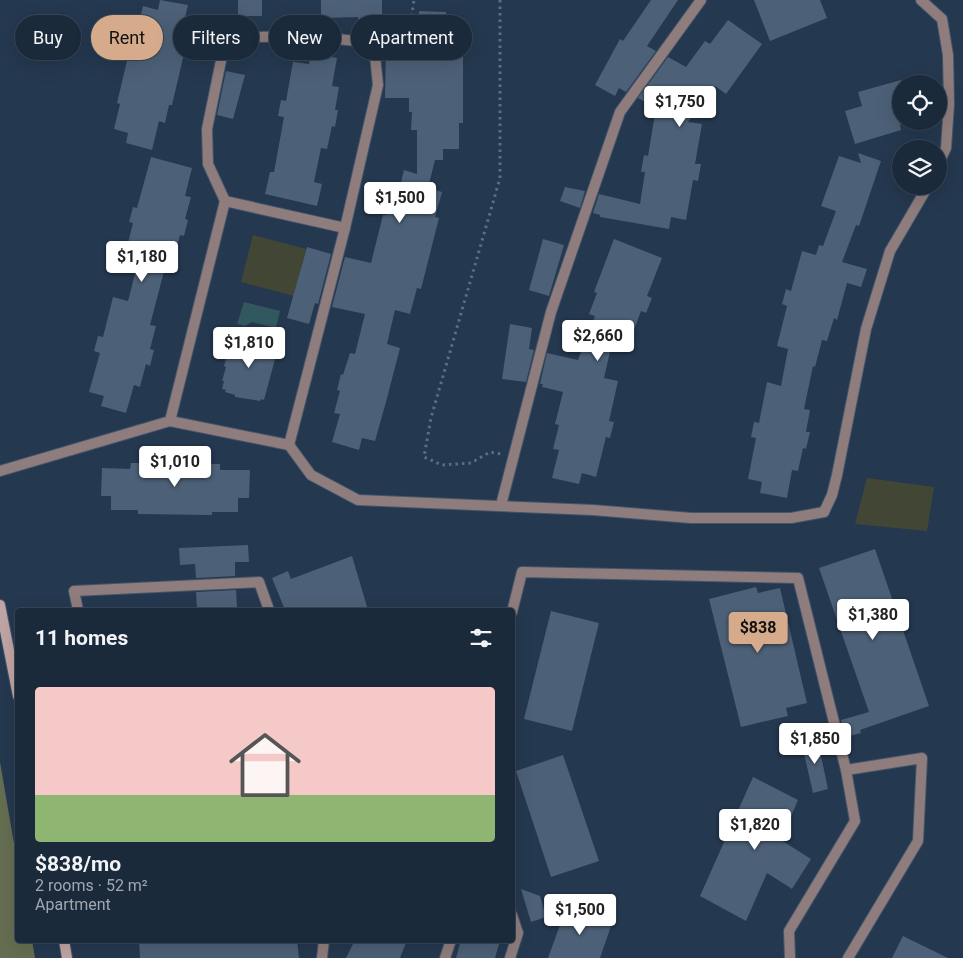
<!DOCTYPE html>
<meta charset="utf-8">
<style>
:root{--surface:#1b2a3b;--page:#283646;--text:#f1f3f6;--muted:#a0a7af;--line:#394655;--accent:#d6ab8b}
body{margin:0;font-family:Roboto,sans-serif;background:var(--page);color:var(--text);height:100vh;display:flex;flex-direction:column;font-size:19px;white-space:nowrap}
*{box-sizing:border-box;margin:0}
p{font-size:16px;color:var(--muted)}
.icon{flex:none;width:28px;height:28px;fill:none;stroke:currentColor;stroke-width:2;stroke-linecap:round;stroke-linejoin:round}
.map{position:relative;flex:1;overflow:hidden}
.panel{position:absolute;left:15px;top:608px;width:500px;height:335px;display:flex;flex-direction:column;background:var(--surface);border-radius:5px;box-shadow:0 5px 20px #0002,0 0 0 1px var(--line)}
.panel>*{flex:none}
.banner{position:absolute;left:15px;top:15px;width:500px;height:45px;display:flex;gap:10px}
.fabs{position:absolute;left:892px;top:75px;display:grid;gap:10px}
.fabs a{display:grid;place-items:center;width:55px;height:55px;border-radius:50%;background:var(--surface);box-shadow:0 5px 20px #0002,0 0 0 1px var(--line);font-size:25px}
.price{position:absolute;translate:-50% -42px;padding:0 11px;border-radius:5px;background:#fff;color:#222;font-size:16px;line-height:32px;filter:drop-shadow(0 1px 2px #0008)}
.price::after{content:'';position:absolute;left:50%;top:30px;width:15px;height:11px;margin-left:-8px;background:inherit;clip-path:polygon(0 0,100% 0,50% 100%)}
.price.active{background:var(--accent);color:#111}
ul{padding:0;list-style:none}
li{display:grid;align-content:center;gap:10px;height:265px;padding:0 20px}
li span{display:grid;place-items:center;height:155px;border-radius:5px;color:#555}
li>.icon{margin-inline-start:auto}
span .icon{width:90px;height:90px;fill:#fffc;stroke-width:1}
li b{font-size:21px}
h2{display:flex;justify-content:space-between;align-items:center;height:60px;padding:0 20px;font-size:21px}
.chip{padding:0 18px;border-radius:22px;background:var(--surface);box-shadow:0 5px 20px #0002,0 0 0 1px var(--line);font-size:18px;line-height:45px}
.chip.active{background:var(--accent);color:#111}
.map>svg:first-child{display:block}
.green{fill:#424735}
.forest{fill:#656e51}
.water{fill:#31585e}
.building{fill:#4c6077}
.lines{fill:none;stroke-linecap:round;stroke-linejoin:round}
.service-casing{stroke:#44566c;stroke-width:12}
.minor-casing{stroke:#44566c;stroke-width:12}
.secondary-casing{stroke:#44566c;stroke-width:12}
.path{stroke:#5d6e82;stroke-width:3;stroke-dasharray:2.5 4;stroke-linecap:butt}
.service{stroke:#8f7d7d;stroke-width:10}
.minor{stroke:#8f7d7d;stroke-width:10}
.secondary{stroke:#c1a5a4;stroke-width:10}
</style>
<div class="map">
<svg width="963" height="958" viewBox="0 0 963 958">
<rect width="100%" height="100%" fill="#24384f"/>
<!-- green -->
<g class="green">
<path d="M 253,235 L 306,249 L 294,296 L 241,282 Z"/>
<path d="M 867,478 L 934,487 L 927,531 L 855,524 Z"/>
</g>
<!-- forest -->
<path class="forest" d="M 0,762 L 17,861 L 18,940 L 32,940 L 35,958 L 0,958 Z"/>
<!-- water -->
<path class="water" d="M 244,302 L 280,311 L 276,328 L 252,322 L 245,326 L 237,324 Z"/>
<!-- building -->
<g class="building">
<path d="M 160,0 L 188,5 L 181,34 L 186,35 L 182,54 L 184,54 L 172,105 L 169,105 L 165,123 L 159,121 L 152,150 L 126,143 L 128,133 L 114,129 L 120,104 L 117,103 L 134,31 L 137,31 L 143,6 L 158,10 Z"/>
<rect x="238" y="0" width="24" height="16"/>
<path d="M 321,0 L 382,0 L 382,19 L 358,19 L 358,17 L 321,18 Z"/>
<path d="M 651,0 L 678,0 L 647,46 L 656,51 L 626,92 L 619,88 L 615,96 L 595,85 L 620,39 L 623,41 Z"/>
<path d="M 754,0 L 820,0 L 827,18 L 770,41 Z"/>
<path d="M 419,11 L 446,12 L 446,23 L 460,23 L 460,49 L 463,49 L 463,123 L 459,123 L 459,149 L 443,149 L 443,160 L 435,160 L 428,188 L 442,192 L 435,217 L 439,218 L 421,289 L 417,288 L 410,314 L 395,310 L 387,344 L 400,348 L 386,402 L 375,441 L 362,438 L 359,450 L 332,442 L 340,414 L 334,413 L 340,391 L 337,390 L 341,374 L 343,375 L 350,353 L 355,354 L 365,314 L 332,307 L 345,257 L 371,263 L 383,215 L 386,215 L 391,197 L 397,199 L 404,170 L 417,174 L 417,130 L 411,130 L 412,112 L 409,112 L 409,98 L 385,98 L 386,47 L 412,48 L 413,41 L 419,41 Z"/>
<path d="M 728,20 L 762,44 L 726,94 L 715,86 L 688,122 L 702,124 L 695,164 L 701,164 L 698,181 L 693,180 L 686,220 L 671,217 L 669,229 L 600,217 L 600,215 L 593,213 L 599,194 L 640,204 L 645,172 L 641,172 L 644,155 L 648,156 L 656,108 L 638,98 L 668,57 L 686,67 L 705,41 L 710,44 Z"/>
<path d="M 311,53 L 337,58 L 332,86 L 339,87 L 335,110 L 338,110 L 335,127 L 332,126 L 327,149 L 321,148 L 314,182 L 322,184 L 317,206 L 265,194 L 270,172 L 274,172 L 284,117 L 278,116 L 281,100 L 286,101 L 293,62 L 309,64 Z"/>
<path d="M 226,71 L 245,75 L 233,119 L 217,115 Z"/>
<path d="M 901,80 L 901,124 L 900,125 L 901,130 L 855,144 L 845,111 L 862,106 L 858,92 Z"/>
<path d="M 858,153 L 881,161 L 859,226 L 856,225 L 842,262 L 867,269 L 861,287 L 847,283 L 837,320 L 834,318 L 827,341 L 822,340 L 815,367 L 813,366 L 804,409 L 810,410 L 806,432 L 810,432 L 806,449 L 803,448 L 798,471 L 792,470 L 787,498 L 760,493 L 762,482 L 748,479 L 756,438 L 751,437 L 754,422 L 759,423 L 767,382 L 781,386 L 788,349 L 777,346 L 787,306 L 782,304 L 786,289 L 791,291 L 802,251 L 816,255 L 819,245 L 823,246 L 836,211 L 821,206 L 839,156 L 861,163 Z"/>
<path d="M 151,157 L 192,168 L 185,196 L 191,197 L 185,219 L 188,220 L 184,236 L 180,235 L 174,257 L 168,256 L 150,325 L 156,326 L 150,349 L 154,350 L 150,366 L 146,364 L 140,387 L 134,385 L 126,413 L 101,406 L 104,396 L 89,392 L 100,353 L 94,351 L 98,336 L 103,337 L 113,297 L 128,301 L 137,266 L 123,263 L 133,223 L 129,222 L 133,207 L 137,208 Z"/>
<path d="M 565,187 L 585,191 L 580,208 L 560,201 Z"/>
<path d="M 543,239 L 564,245 L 549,296 L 529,290 Z"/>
<path d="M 614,239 L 662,258 L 647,296 L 652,298 L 646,313 L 641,311 L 627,349 L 612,343 L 604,378 L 618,381 L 609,421 L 614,422 L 610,438 L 606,437 L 596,477 L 582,473 L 579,484 L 552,478 L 559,450 L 553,449 L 559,425 L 555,424 L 563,392 L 542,387 L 543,384 L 540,384 L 547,353 L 578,360 L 595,316 L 589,314 L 597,293 L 594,292 Z"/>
<path d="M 307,247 L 331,254 L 318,304 L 315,303 L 309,324 L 287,318 Z"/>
<path d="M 510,324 L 532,328 L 529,349 L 534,350 L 526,382 L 502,379 Z"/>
<path d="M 236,337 L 278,348 L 264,400 L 261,399 L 260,401 L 235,397 L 235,395 L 225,392 L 226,390 L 222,389 L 224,381 L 222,381 L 226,367 L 224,366 L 230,343 L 234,344 Z"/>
<path d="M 149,460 L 201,461 L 201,464 L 220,464 L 220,470 L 250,470 L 249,498 L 238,498 L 238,512 L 212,512 L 212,515 L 138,514 L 138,510 L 111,510 L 111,496 L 101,496 L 102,468 L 130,469 L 131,463 L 149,463 Z"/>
<path d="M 248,545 L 249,562 L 235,562 L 235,576 L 196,578 L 195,564 L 180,565 L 179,548 Z"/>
<path d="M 875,549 L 929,706 L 860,730 L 861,733 L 845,737 L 841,720 L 869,712 L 819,568 Z"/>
<path d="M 352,556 L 368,610 L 285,610 L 272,578 L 288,571 L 291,579 Z"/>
<path d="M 756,587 L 758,593 L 780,588 L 807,703 L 786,708 L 788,716 L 741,727 L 709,599 Z"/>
<path d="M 236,590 L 237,607 L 197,609 L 196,592 Z"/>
<path d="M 551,611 L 599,623 L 572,731 L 524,719 Z"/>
<path d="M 817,737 L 828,789 L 813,793 L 801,740 Z"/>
<path d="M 563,755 L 599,861 L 551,877 L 516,771 Z"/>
<path d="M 753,777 L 798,800 L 781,840 L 811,859 L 792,889 L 767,873 L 746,921 L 700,896 Z"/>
<path d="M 521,889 L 540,896 L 546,917 L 531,922 Z"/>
<path d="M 567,906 L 612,923 L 600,958 L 548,958 Z"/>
<path d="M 903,936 L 948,958 L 892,958 Z"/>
<path d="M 139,940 L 297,940 L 299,958 L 140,958 Z"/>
<path d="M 355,940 L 407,940 L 400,958 L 346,958 Z"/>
<path d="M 461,940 L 486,940 L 499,944 L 495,958 L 456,958 Z"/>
</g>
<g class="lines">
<defs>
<g id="service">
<path d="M 225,201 L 345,228"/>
<path d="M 170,421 L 225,201 L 208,164 L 207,129 L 224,46 L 256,37 L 308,36 L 356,41 L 375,56 L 378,85 L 345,228 L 289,445"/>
<path d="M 0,471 L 170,421 L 289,445 L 311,475 L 358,500 L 593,510 L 691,518 L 791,518 L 824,512"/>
<path d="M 78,610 L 74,591 L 259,582 L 269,610"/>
<path d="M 322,958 L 324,940"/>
</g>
<g id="minor">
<path d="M 921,0 L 942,19 L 948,55 L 949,104 L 946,148 L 939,163"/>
<path d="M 501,505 L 551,312 L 620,112 L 701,0"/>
<path d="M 824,512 L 832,495 L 837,475 L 866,329 L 890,251 L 928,186"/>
<path d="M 512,612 L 522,572 L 798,578 L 846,770 L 855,821 L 789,931 L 790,958"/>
<path d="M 846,770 L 922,758 L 918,841 L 848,958"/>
<path d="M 445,958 L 451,940"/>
<path d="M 510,958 L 518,933 L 512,915"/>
</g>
<g id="secondary">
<path d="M 0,605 L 18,696"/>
<path d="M 64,940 L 67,958"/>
</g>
</defs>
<!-- service casing -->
<use href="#service" class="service-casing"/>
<!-- minor casing -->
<use href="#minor" class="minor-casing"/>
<!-- secondary casing -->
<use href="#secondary" class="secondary-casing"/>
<!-- path -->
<g class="path">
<path d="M 500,0 L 500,178 L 431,418 L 424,457 L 442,465 L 471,463 L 490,452 L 501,454"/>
<path d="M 388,48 L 408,40 L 414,0"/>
</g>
<!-- service -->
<use href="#service" class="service"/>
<!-- minor -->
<use href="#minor" class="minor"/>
<!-- secondary -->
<use href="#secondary" class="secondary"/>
</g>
</svg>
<div class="fabs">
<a><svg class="icon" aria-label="locate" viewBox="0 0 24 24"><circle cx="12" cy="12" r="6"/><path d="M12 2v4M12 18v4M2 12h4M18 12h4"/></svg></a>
<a><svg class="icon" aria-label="layers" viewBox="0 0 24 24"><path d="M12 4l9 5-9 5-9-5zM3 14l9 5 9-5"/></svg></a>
</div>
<b class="price" style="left:680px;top:128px">$1,750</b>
<b class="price" style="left:400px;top:224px">$1,500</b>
<b class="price" style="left:142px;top:283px">$1,180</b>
<b class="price" style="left:598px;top:362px">$2,660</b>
<b class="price" style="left:249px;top:369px">$1,810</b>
<b class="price" style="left:175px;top:488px">$1,010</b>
<b class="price" style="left:873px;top:641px">$1,380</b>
<b class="price active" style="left:758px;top:654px">$838</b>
<b class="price" style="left:815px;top:765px">$1,850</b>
<b class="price" style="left:755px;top:851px">$1,820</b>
<b class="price" style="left:580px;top:936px">$1,500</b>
<div class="banner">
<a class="chip">Buy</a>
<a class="chip active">Rent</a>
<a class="chip">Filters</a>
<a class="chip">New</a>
<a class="chip">Apartment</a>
</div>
<section class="panel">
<h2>11 homes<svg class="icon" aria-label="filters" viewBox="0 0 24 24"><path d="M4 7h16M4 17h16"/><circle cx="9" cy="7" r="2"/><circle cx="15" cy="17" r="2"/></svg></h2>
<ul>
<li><span style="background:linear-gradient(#f6c9c9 70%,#8fb573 0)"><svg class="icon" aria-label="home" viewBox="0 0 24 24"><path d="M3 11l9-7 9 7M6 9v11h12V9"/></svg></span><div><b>$838/mo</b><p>2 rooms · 52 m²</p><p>Apartment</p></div></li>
</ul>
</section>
</div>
